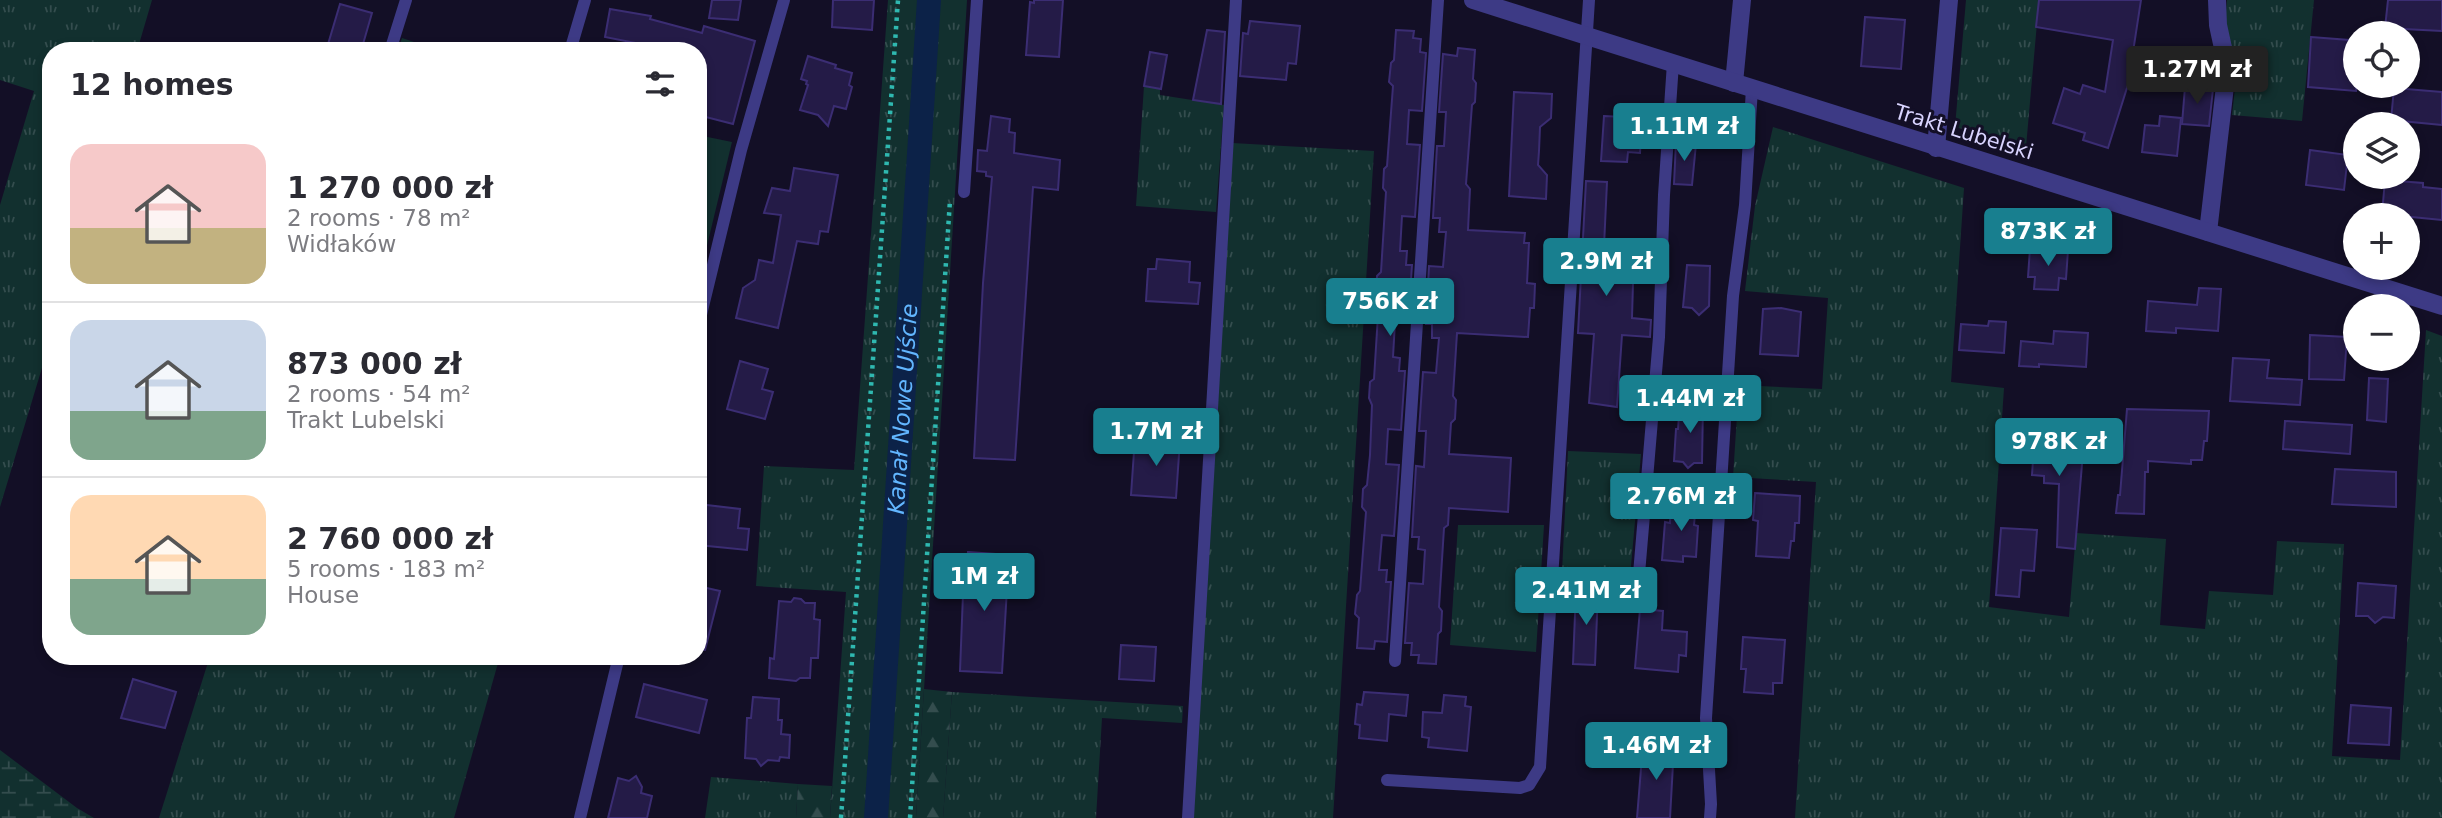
<!DOCTYPE html>
<meta charset="utf-8">
<style>
:root{--surface:#fff;--page:#f2f2f3;--text:#2b2b33;--muted:#7c7c81;--line:#e1e1e2;--accent:#187f8f}
body{margin:0;font-family:"DejaVu Sans",sans-serif;background:var(--page);color:var(--text);height:100vh;display:flex;flex-direction:column;font-size:26px;white-space:nowrap}
*{box-sizing:border-box;margin:0}
p{font-size:23px;color:var(--muted)}
.icon{flex:none;width:38px;height:38px;fill:none;stroke:currentColor;stroke-width:2;stroke-linecap:round;stroke-linejoin:round}
.map{position:relative;flex:1;overflow:hidden}
.sheet{position:absolute;left:42px;top:42px;width:665px;height:623px;display:flex;flex-direction:column;background:var(--surface);border-radius:28px;box-shadow:0 4px 10px #0003}
.sheet>*{flex:none}
.fabs{position:absolute;left:2343px;top:21px;display:grid;gap:14px}
.fabs a{display:grid;place-items:center;width:77px;height:77px;border-radius:50%;background:var(--surface);box-shadow:0 4px 10px #0003;font-size:35px}
.price{position:absolute;translate:-50% -60px;padding:0 16px;border-radius:7px;background:var(--accent);color:#fff;font-size:23px;line-height:46px;filter:drop-shadow(0 2px 4px #0008)}
.price::after{content:'';position:absolute;left:50%;top:42px;width:21px;height:16px;margin-left:-10px;background:inherit;clip-path:polygon(0 0,100% 0,50% 100%)}
.price.current{background:#222;color:#fff}
ul{padding:0;list-style:none}
li{display:flex;align-items:center;gap:21px;height:175px;padding:0 28px}
li+li{border-top:2px solid var(--line)}
li span{display:grid;place-items:center;flex:none;width:196px;height:140px;border-radius:21px;color:#555}
li>.icon{margin-inline-start:auto}
span .icon{width:84px;height:84px;fill:#fffc;stroke-width:1}
li b{font-size:30px}
h2{display:flex;justify-content:space-between;align-items:center;height:84px;padding:0 28px;font-size:30px}
.map>svg:first-child{display:block}
.grass{fill:url(#grass-tufts)}
.forest{fill:url(#forest-firs)}
.wetland{fill:url(#wetland-marsh)}
.garden{fill:#12302f}
.lines{fill:none;stroke-linecap:round;stroke-linejoin:round}
.canal{stroke:#0c2248;stroke-width:24}
.building{fill:#241b47;stroke:#3b2d73;stroke-width:2}
.path{stroke:#2fb8b0;stroke-width:4.5;stroke-dasharray:3.5 5;stroke-linecap:butt}
.service{stroke:#3d3a85;stroke-width:12}
.minor{stroke:#3d3a85;stroke-width:18}
.tertiary{stroke:#3d3a85;stroke-width:18}
.labels{text-anchor:middle;dominant-baseline:central;stroke-width:6;stroke-linejoin:round;paint-order:stroke}
.street-label{font-size:21px;fill:#d9d4ff;stroke:#130f26}
.water-label{font-size:23px;font-style:italic;fill:#62b6ff;stroke:#130f26}
</style>
<div class="map">
<svg width="2442" height="818" viewBox="0 0 2442 818">
<defs>
<pattern id="grass-tufts" width="24" height="20" patternUnits="userSpaceOnUse" patternTransform="scale(1.75)"><rect width="24" height="20" fill="#12302f"/><path d="M3 7l-1-3M5 7V3M7 7l1-3M15 17l-1-3M17 17v-4M19 17l1-3" fill="none" stroke="#344d4e"/></pattern>
<pattern id="forest-firs" width="22" height="20" patternUnits="userSpaceOnUse" patternTransform="scale(1.75)"><rect width="22" height="20" fill="#12302f"/><path d="M5 1l3.5 6h-7zM16 11l3.5 6h-7z" fill="#344d4e"/></pattern>
<pattern id="wetland-marsh" width="20" height="14" patternUnits="userSpaceOnUse" patternTransform="scale(1.75)"><rect width="20" height="14" fill="#12302f"/><path d="M1 5h8M5 5V1M11 12h8M15 12V8" fill="none" stroke="#344d4e"/></pattern>
</defs>
<rect width="100%" height="100%" fill="#130f26"/>
<!-- grass -->
<g class="grass">
<path d="M 0,0 L 152,0 L 137,51 L 51,51 L 51,338 L 0,507 L 0,205 L 34,91 L 0,80 Z"/>
<path d="M 888,0 L 967,0 L 916,818 L 830,818 L 846,592 L 756,586 L 764,466 L 854,470 Z"/>
<path d="M 1966,0 L 2039,0 L 2026,147 L 1955,127 Z"/>
<path d="M 2227,0 L 2314,0 L 2302,121 L 2232,115 L 2237,71 L 2225,23 Z"/>
<path d="M 402,38 L 441,51 L 398,51 Z"/>
<path d="M 1144,86 L 1160,88 L 1160,95 L 1224,105 L 1216,212 L 1136,206 Z"/>
<path d="M 1773,127 L 1964,188 L 1951,382 L 2004,388 L 1989,607 L 2069,617 L 2076,533 L 2166,539 L 2160,625 L 2205,629 L 2209,591 L 2273,595 L 2277,541 L 2344,544 L 2332,756 L 2400,760 L 2426,330 L 2442,336 L 2442,818 L 1795,818 L 1816,482 L 1733,477 L 1739,385 L 1822,389 L 1828,298 L 1745,291 L 1755,206 Z"/>
<path d="M 1232,143 L 1374,151 L 1333,818 L 1193,818 Z"/>
<path d="M 1568,451 L 1641,454 L 1630,577 L 1562,572 Z"/>
<path d="M 1458,525 L 1544,525 L 1536,652 L 1450,645 Z"/>
<path d="M 210,656 L 500,656 L 454,818 L 159,818 Z"/>
<path d="M 952,692 L 1183,706 L 1182,723 L 1102,718 L 1096,818 L 943,818 Z"/>
<path d="M 711,777 L 798,784 L 796,818 L 705,818 Z"/>
</g>
<!-- forest -->
<g class="forest">
<path d="M 924,689 L 952,692 L 943,818 L 916,818 Z"/>
<path d="M 798,784 L 832,786 L 830,818 L 796,818 Z"/>
</g>
<!-- wetland -->
<path class="wetland" d="M 0,750 L 77,808 L 94,818 L 0,818 Z"/>
<!-- garden -->
<path class="garden" d="M 698,135 L 732,142 L 698,283 Z"/>
<g class="lines">
<!-- canal -->
<path class="canal" id="s1" d="M 876,818 L 929,0"/>
</g>
<!-- building -->
<g class="building">
<path d="M 712,0 L 741,0 L 738,20 L 709,18 Z"/>
<path d="M 833,0 L 874,0 L 872,30 L 832,27 Z"/>
<path d="M 1034,0 L 1063,0 L 1059,57 L 1026,55 L 1030,2 L 1034,3 Z"/>
<path d="M 2039,0 L 2141,0 L 2133,52 L 2138,53 L 2108,148 L 2083,140 L 2085,133 L 2053,123 L 2064,88 L 2080,94 L 2083,85 L 2105,92 L 2113,40 L 2036,27 Z"/>
<path d="M 2388,0 L 2442,0 L 2442,31 L 2385,28 Z"/>
<path d="M 340,4 L 372,13 L 361,51 L 326,51 Z"/>
<path d="M 610,9 L 651,16 L 650,19 L 702,33 L 704,26 L 755,41 L 733,124 L 698,115 L 698,51 L 676,51 L 605,37 Z"/>
<path d="M 1865,17 L 1905,20 L 1901,69 L 1861,66 Z"/>
<path d="M 1250,21 L 1300,26 L 1296,64 L 1288,63 L 1286,80 L 1240,76 L 1243,33 L 1248,34 Z"/>
<path d="M 1207,30 L 1225,32 L 1221,104 L 1193,100 Z"/>
<path d="M 1396,30 L 1414,31 L 1413,38 L 1421,39 L 1420,52 L 1426,53 L 1422,111 L 1409,110 L 1407,144 L 1420,145 L 1415,217 L 1402,216 L 1400,251 L 1407,251 L 1406,265 L 1412,265 L 1408,323 L 1395,322 L 1393,357 L 1400,358 L 1399,371 L 1405,371 L 1401,430 L 1388,429 L 1386,464 L 1399,465 L 1394,536 L 1382,535 L 1379,570 L 1387,570 L 1386,582 L 1391,582 L 1387,642 L 1375,641 L 1374,649 L 1357,648 L 1359,618 L 1355,614 L 1357,595 L 1360,591 L 1366,512 L 1362,507 L 1363,489 L 1367,485 L 1370,455 L 1372,405 L 1369,398 L 1370,382 L 1374,379 L 1379,299 L 1376,295 L 1377,276 L 1381,272 L 1386,192 L 1383,188 L 1384,169 L 1387,166 L 1393,86 L 1389,82 L 1391,63 L 1394,60 Z"/>
<path d="M 2311,37 L 2349,40 L 2347,66 L 2356,66 L 2356,91 L 2308,87 Z"/>
<path d="M 1458,48 L 1475,50 L 1473,79 L 1476,83 L 1475,102 L 1472,105 L 1466,184 L 1470,189 L 1468,230 L 1525,233 L 1524,243 L 1529,243 L 1527,283 L 1535,284 L 1534,308 L 1530,308 L 1528,337 L 1457,333 L 1453,396 L 1456,400 L 1455,419 L 1451,423 L 1449,454 L 1511,458 L 1508,512 L 1449,508 L 1448,525 L 1444,528 L 1439,607 L 1442,611 L 1441,631 L 1438,634 L 1436,664 L 1418,663 L 1419,655 L 1411,655 L 1412,643 L 1405,643 L 1409,583 L 1423,584 L 1425,550 L 1418,549 L 1419,537 L 1412,537 L 1416,466 L 1424,467 L 1426,431 L 1419,431 L 1423,372 L 1436,373 L 1439,338 L 1432,338 L 1432,324 L 1426,324 L 1429,266 L 1443,267 L 1446,232 L 1439,232 L 1440,218 L 1433,218 L 1437,146 L 1444,146 L 1446,112 L 1439,112 L 1443,54 L 1457,56 Z"/>
<path d="M 1150,52 L 1167,55 L 1161,89 L 1144,86 Z"/>
<path d="M 808,56 L 836,65 L 835,68 L 852,73 L 849,85 L 852,87 L 846,109 L 834,106 L 828,126 L 818,115 L 800,110 L 808,85 L 806,84 L 807,81 L 801,79 Z"/>
<path d="M 2185,87 L 2213,89 L 2209,126 L 2182,124 Z"/>
<path d="M 2394,88 L 2442,92 L 2442,125 L 2391,120 Z"/>
<path d="M 1514,92 L 1552,94 L 1551,118 L 1540,127 L 1539,151 L 1538,165 L 1547,175 L 1546,199 L 1509,196 Z"/>
<path d="M 991,116 L 1010,119 L 1009,132 L 1015,133 L 1014,153 L 1060,160 L 1058,190 L 1033,187 L 1015,460 L 974,458 L 983,283 L 992,177 L 986,176 L 986,172 L 977,171 L 978,150 L 987,151 Z"/>
<path d="M 1604,116 L 1642,118 L 1640,153 L 1628,152 L 1627,162 L 1601,161 Z"/>
<path d="M 2160,116 L 2181,118 L 2177,156 L 2142,152 L 2145,125 L 2159,126 Z"/>
<path d="M 1676,142 L 1696,144 L 1692,185 L 1674,184 Z"/>
<path d="M 2310,150 L 2348,155 L 2344,190 L 2306,185 Z"/>
<path d="M 794,168 L 838,175 L 828,232 L 820,231 L 818,244 L 797,241 L 778,328 L 736,318 L 743,288 L 755,280 L 759,260 L 773,263 L 781,215 L 764,213 L 772,188 L 790,191 Z"/>
<path d="M 2385,180 L 2423,183 L 2423,187 L 2442,189 L 2442,220 L 2382,214 Z"/>
<path d="M 1586,181 L 1607,182 L 1604,246 L 1634,248 L 1632,318 L 1651,320 L 1650,337 L 1622,335 L 1617,407 L 1589,403 L 1594,334 L 1578,333 Z"/>
<path d="M 2030,248 L 2068,250 L 2066,279 L 2059,278 L 2058,290 L 2034,289 L 2035,277 L 2028,277 Z"/>
<path d="M 1157,259 L 1190,262 L 1189,282 L 1200,283 L 1198,304 L 1146,301 L 1148,269 L 1156,269 Z"/>
<path d="M 1687,265 L 1710,266 L 1709,306 L 1699,315 L 1692,308 L 1683,307 Z"/>
<path d="M 2199,288 L 2221,289 L 2218,331 L 2176,328 L 2176,333 L 2146,331 L 2148,301 L 2197,305 Z"/>
<path d="M 1781,308 L 1801,312 L 1798,356 L 1760,354 L 1763,309 Z"/>
<path d="M 1989,321 L 2006,322 L 2004,353 L 1959,350 L 1961,324 L 1988,326 Z"/>
<path d="M 2054,331 L 2088,333 L 2086,367 L 2039,364 L 2039,367 L 2019,366 L 2021,341 L 2053,344 Z"/>
<path d="M 2310,335 L 2347,337 L 2344,380 L 2309,379 Z"/>
<path d="M 2233,358 L 2269,360 L 2267,378 L 2302,380 L 2300,405 L 2230,401 Z"/>
<path d="M 740,361 L 768,369 L 762,389 L 773,392 L 765,419 L 727,409 Z"/>
<path d="M 2369,378 L 2388,379 L 2386,422 L 2367,420 Z"/>
<path d="M 1680,403 L 1703,405 L 1702,463 L 1694,463 L 1688,468 L 1683,462 L 1674,461 L 1676,429 L 1678,429 Z"/>
<path d="M 2127,409 L 2209,411 L 2207,441 L 2204,441 L 2202,460 L 2191,460 L 2191,464 L 2148,461 L 2148,472 L 2145,472 L 2144,514 L 2116,513 L 2118,495 L 2120,495 Z"/>
<path d="M 2285,421 L 2352,425 L 2350,454 L 2283,449 Z"/>
<path d="M 2022,435 L 2084,440 L 2075,549 L 2057,547 L 2059,484 L 2044,483 L 2044,476 L 2032,475 L 2033,460 L 2020,459 Z"/>
<path d="M 1135,437 L 1180,440 L 1176,498 L 1131,495 Z"/>
<path d="M 2335,469 L 2396,472 L 2396,507 L 2332,504 Z"/>
<path d="M 1755,493 L 1800,496 L 1799,523 L 1795,523 L 1794,541 L 1791,541 L 1789,558 L 1756,556 L 1758,521 L 1753,520 Z"/>
<path d="M 1671,502 L 1696,504 L 1694,525 L 1698,526 L 1696,557 L 1683,556 L 1683,562 L 1662,560 L 1665,522 L 1670,523 Z"/>
<path d="M 698,504 L 740,509 L 738,528 L 749,529 L 747,550 L 698,545 Z"/>
<path d="M 2001,528 L 2037,530 L 2034,571 L 2021,570 L 2019,597 L 1996,595 Z"/>
<path d="M 968,552 L 1009,555 L 1002,673 L 960,671 L 963,594 Z"/>
<path d="M 2358,583 L 2396,586 L 2394,618 L 2383,617 L 2375,623 L 2368,616 L 2356,616 Z"/>
<path d="M 698,586 L 720,591 L 705,650 L 698,649 Z"/>
<path d="M 1576,590 L 1598,591 L 1595,665 L 1573,664 Z"/>
<path d="M 794,598 L 801,599 L 805,603 L 815,603 L 814,619 L 820,620 L 818,658 L 811,658 L 810,678 L 800,678 L 796,681 L 769,678 L 770,658 L 774,659 L 779,601 L 791,602 Z"/>
<path d="M 1640,609 L 1663,611 L 1662,630 L 1687,632 L 1686,656 L 1679,655 L 1678,672 L 1635,668 Z"/>
<path d="M 1743,637 L 1785,640 L 1782,683 L 1773,683 L 1773,694 L 1744,692 L 1746,669 L 1741,669 Z"/>
<path d="M 1121,645 L 1156,647 L 1154,681 L 1119,679 Z"/>
<path d="M 133,679 L 176,692 L 165,728 L 121,718 Z"/>
<path d="M 644,684 L 707,700 L 699,733 L 636,717 Z"/>
<path d="M 1364,692 L 1408,695 L 1406,716 L 1389,714 L 1387,741 L 1359,738 L 1360,725 L 1355,724 L 1357,704 L 1362,705 Z"/>
<path d="M 1444,695 L 1466,697 L 1465,706 L 1471,707 L 1467,751 L 1428,747 L 1429,738 L 1422,737 L 1423,712 L 1442,713 Z"/>
<path d="M 753,697 L 779,699 L 778,720 L 782,720 L 781,734 L 790,735 L 789,758 L 780,757 L 779,761 L 768,760 L 761,766 L 756,759 L 745,758 L 747,718 L 751,718 Z"/>
<path d="M 2351,705 L 2391,708 L 2389,745 L 2348,743 Z"/>
<path d="M 1643,744 L 1674,746 L 1670,818 L 1637,818 Z"/>
<path d="M 636,776 L 642,787 L 641,793 L 652,796 L 647,818 L 608,818 L 618,778 L 629,781 Z"/>
</g>
<g class="lines">
<!-- path -->
<g class="path">
<path d="M 841,818 L 898,0"/>
<path d="M 910,818 L 950,200"/>
</g>
<!-- service -->
<g class="service">
<path d="M 390,51 L 406,0"/>
<path d="M 570,51 L 585,0"/>
<path d="M 964,192 L 977,0"/>
<path d="M 698,327 L 741,150 L 784,0"/>
<path d="M 1639,574 L 1659,337 L 1664,195 L 1673,63"/>
<path d="M 1395,661 L 1438,0"/>
<path d="M 1387,780 L 1520,788 L 1529,785 L 1540,767 L 1589,0"/>
<path d="M 580,818 L 619,656"/>
<path d="M 1188,818 L 1236,0"/>
<path d="M 1710,818 L 1711,804 L 1706,718 L 1733,296 L 1745,205 L 1752,88"/>
</g>
<!-- minor -->
<g class="minor">
<path d="M 1734,83 L 1742,0"/>
<path d="M 1936,148 L 1949,0"/>
<path d="M 2208,232 L 2225,86 L 2226,62 L 2218,25 L 2217,0"/>
</g>
<!-- tertiary -->
<path class="tertiary" d="M 1473,0 L 2442,306"/>
</g>
<g class="labels">
<!-- street labels -->
<g class="street-label">
<text transform="translate(1964 132) rotate(17)">Trakt Lubelski</text>
</g>
<!-- water labels -->
<g class="water-label">
<text stroke="none"><textPath href="#s1" startOffset="410">Kanał Nowe Ujście</textPath></text>
</g>
</g>
</svg>
<div class="fabs">
<a><svg class="icon" aria-label="locate" viewBox="0 0 24 24"><circle cx="12" cy="12" r="6"/><path d="M12 2v4M12 18v4M2 12h4M18 12h4"/></svg></a>
<a><svg class="icon" aria-label="layers" viewBox="0 0 24 24"><path d="M12 4l9 5-9 5-9-5zM3 14l9 5 9-5"/></svg></a>
<a>+</a>
<a>−</a>
</div>
<b class="price current" style="left:2197px;top:106px">1.27M zł</b>
<b class="price" style="left:1684px;top:163px">1.11M zł</b>
<b class="price" style="left:2048px;top:268px">873K zł</b>
<b class="price" style="left:1606px;top:298px">2.9M zł</b>
<b class="price" style="left:1390px;top:338px">756K zł</b>
<b class="price" style="left:1690px;top:435px">1.44M zł</b>
<b class="price" style="left:1156px;top:468px">1.7M zł</b>
<b class="price" style="left:2059px;top:478px">978K zł</b>
<b class="price" style="left:1681px;top:533px">2.76M zł</b>
<b class="price" style="left:984px;top:613px">1M zł</b>
<b class="price" style="left:1586px;top:627px">2.41M zł</b>
<b class="price" style="left:1656px;top:782px">1.46M zł</b>
<section class="sheet">
<h2>12 homes<svg class="icon" aria-label="filters" viewBox="0 0 24 24"><path d="M4 7h16M4 17h16"/><circle cx="9" cy="7" r="2"/><circle cx="15" cy="17" r="2"/></svg></h2>
<ul>
<li><span style="background:linear-gradient(#f6c9c9 60%,#c2b280 0)"><svg class="icon" aria-label="home" viewBox="0 0 24 24"><path d="M3 11l9-7 9 7M6 9v11h12V9"/></svg></span><div><b>1 270 000 zł</b><p>2 rooms · 78 m²</p><p>Widłaków</p></div></li>
<li><span style="background:linear-gradient(#c9d6e8 65%,#7fa58c 0)"><svg class="icon" aria-label="home" viewBox="0 0 24 24"><path d="M3 11l9-7 9 7M6 9v11h12V9"/></svg></span><div><b>873 000 zł</b><p>2 rooms · 54 m²</p><p>Trakt Lubelski</p></div></li>
<li><span style="background:linear-gradient(#ffd9b3 60%,#7fa58c 0)"><svg class="icon" aria-label="home" viewBox="0 0 24 24"><path d="M3 11l9-7 9 7M6 9v11h12V9"/></svg></span><div><b>2 760 000 zł</b><p>5 rooms · 183 m²</p><p>House</p></div></li>
</ul>
</section>
</div>
